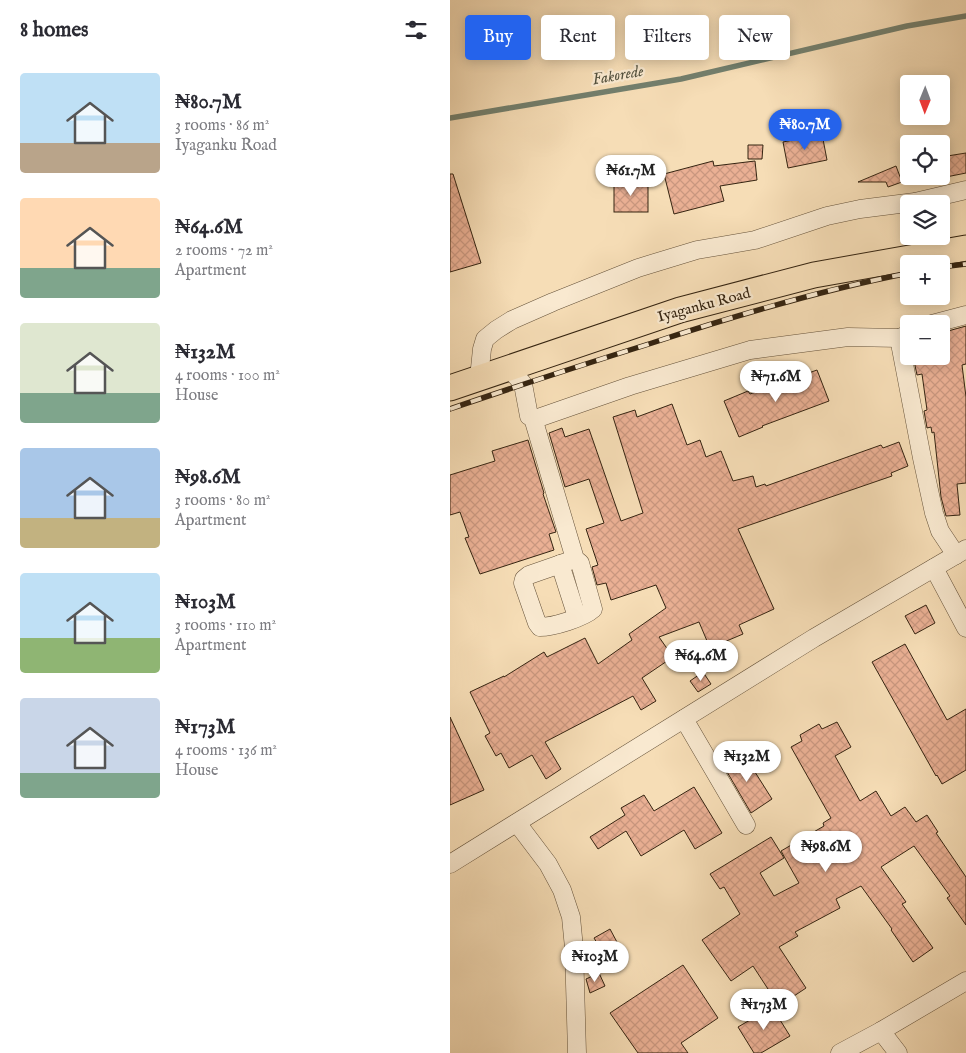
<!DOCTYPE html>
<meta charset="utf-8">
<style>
:root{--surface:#fff;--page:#f2f2f3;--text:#2b2b33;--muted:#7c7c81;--accent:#2563eb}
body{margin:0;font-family:"IM FELL English",serif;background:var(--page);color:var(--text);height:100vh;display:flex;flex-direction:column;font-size:19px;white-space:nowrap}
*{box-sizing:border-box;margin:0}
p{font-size:16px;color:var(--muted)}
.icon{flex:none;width:28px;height:28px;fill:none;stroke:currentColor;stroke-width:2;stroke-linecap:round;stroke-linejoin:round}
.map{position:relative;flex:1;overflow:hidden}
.details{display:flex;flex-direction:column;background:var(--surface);width:450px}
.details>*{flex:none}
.guide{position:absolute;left:15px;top:15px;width:425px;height:45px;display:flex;gap:10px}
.needle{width:32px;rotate:181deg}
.fabs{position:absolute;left:450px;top:75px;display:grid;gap:10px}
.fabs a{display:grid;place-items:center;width:50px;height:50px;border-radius:5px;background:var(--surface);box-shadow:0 2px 12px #0003;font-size:25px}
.price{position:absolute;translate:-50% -42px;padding:0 11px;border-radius:18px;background:#fff;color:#222;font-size:16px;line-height:32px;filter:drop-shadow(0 1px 2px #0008)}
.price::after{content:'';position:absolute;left:50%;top:30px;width:15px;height:11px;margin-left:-8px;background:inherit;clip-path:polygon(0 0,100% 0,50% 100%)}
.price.on{background:var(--accent);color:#fff}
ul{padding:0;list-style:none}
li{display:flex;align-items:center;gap:15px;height:125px;padding:0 20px}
li span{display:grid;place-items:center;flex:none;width:140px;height:100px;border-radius:5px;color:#555}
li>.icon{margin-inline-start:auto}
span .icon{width:60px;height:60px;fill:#fffc;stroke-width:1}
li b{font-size:21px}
h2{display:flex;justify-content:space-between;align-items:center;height:60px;padding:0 20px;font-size:21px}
.tag{padding:0 18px;border-radius:5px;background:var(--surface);box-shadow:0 2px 12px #0003;font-size:18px;line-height:45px}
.tag.on{background:var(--accent);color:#fff}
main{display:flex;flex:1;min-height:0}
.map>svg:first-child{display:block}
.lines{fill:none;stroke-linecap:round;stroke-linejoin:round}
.stream{stroke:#737f6d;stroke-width:5.5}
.building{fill:url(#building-cross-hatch);stroke:#352411}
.minor-casing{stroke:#65523a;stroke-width:19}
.highway-casing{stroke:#352411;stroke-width:27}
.minor{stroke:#f9e9d0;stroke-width:18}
.highway{stroke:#f6ddb6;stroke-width:25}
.rail-casing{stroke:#352411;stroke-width:5.5}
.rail{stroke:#f9e9d0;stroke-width:4;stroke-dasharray:11;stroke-linecap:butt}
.labels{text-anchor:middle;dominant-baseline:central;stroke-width:4.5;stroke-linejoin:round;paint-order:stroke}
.street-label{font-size:15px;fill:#352411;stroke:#f9e9d0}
.water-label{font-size:16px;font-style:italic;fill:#54523f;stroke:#f9e9d0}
</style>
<main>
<section class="details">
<h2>8 homes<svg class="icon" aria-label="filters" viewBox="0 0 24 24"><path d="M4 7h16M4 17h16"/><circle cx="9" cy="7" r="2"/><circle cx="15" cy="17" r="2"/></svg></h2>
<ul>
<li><span style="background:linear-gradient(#bfe0f5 70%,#b9a48a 0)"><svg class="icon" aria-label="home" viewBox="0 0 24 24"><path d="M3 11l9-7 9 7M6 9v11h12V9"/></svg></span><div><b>₦80.7M</b><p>3 rooms · 86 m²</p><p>Iyaganku Road</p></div></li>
<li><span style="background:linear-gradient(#ffd9b3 70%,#7fa58c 0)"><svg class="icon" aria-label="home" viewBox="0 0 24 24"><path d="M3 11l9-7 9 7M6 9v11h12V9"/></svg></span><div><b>₦64.6M</b><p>2 rooms · 72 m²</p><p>Apartment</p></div></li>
<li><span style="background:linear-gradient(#dfe7d0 70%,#7fa58c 0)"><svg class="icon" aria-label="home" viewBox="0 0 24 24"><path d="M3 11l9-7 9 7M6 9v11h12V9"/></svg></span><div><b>₦132M</b><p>4 rooms · 100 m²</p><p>House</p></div></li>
<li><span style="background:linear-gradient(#a9c7e8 70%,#c2b280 0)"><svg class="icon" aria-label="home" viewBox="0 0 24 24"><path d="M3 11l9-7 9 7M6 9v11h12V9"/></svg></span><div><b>₦98.6M</b><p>3 rooms · 80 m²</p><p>Apartment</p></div></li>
<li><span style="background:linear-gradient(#bfe0f5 65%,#8fb573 0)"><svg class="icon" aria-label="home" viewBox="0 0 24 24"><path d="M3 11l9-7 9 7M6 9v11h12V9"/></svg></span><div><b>₦103M</b><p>3 rooms · 110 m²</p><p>Apartment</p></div></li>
<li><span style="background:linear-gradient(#c9d6e8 75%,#7fa58c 0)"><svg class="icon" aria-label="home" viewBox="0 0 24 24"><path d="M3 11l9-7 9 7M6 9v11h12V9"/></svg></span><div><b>₦173M</b><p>4 rooms · 136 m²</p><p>House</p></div></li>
</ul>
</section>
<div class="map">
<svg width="516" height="1053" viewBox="0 0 516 1053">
<defs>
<pattern id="building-cross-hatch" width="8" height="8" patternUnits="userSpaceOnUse" patternTransform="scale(1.25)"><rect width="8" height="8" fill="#eab094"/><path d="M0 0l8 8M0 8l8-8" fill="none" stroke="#c9977f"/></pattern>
</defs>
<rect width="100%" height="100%" fill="#f6ddb6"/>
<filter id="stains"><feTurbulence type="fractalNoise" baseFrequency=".004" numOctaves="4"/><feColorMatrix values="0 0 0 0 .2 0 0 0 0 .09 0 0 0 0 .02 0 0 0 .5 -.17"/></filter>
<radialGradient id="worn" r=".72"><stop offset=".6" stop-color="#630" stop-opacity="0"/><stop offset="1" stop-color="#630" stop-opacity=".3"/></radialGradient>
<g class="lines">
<!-- stream -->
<path class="stream" d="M 0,118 L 231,79 L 457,26 L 516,16"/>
</g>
<!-- building -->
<g class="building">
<path d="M 372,134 L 377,160 L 338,168 L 333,142 Z"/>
<path d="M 298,145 L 313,145 L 312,159 L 298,159 Z"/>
<path d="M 516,153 L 516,173 L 491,178 L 491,157 Z"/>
<path d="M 263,161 L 264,166 L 305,161 L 307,180 L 270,186 L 274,201 L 224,214 L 214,174 Z"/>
<path d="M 446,166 L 452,182 L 438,187 L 436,182 L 408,182 Z"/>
<path d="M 0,174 L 3,174 L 31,263 L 0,272 Z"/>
<rect x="164" y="182" width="34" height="30"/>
<path d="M 516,326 L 516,364 L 512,365 L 516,397 L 516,483 L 507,484 L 510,515 L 496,516 L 491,497 L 484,432 L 482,433 L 481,427 L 477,428 L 474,411 L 477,410 L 472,374 L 467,375 L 463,356 L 491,356 L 491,333 Z"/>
<path d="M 367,370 L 379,401 L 312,426 L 313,427 L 289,437 L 274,401 L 298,391 L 300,394 Z"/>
<path d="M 222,404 L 237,445 L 250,440 L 256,457 L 271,451 L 283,481 L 303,476 L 306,487 L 315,484 L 316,486 L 431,445 L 433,448 L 449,442 L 458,466 L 441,473 L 442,476 L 288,529 L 324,609 L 289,625 L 293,634 L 260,648 L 249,622 L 209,637 L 223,657 L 192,678 L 206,701 L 191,710 L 183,696 L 95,742 L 111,769 L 96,779 L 82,755 L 59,768 L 51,753 L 46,756 L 35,736 L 40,733 L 20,692 L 54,676 L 54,677 L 94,652 L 97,657 L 135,638 L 148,664 L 182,640 L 179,634 L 216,608 L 206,585 L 161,600 L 156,583 L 147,585 L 142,567 L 148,565 L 136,529 L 154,523 L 139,479 L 115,487 L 99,433 L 112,428 L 115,437 L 139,429 L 171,521 L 193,513 L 163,417 L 185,410 L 187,417 Z"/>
<path d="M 78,440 L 94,493 L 93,494 L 106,532 L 99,534 L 104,550 L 30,574 L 15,538 L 19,537 L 10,512 L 0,515 L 0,475 L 45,461 L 42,451 Z"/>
<path d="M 476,605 L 485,623 L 465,634 L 455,616 Z"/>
<path d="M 455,644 L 497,720 L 516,709 L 516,770 L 492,784 L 487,775 L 486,776 L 422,662 Z"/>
<path d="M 253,672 L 261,684 L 248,692 L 240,681 Z"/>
<path d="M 0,717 L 34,790 L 0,805 Z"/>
<path d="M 387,722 L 401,747 L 385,756 L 410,801 L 426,791 L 441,816 L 455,807 L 466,822 L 477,815 L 488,832 L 486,833 L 516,877 L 516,925 L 497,898 L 500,896 L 464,846 L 431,867 L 456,902 L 452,904 L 483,948 L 463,962 L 441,930 L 442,929 L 411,886 L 386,899 L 390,908 L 345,932 L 348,936 L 329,947 L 356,988 L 329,1006 L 303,966 L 281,981 L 252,940 L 290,914 L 274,887 L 270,889 L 260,874 L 321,837 L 334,858 L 310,873 L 324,896 L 349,883 L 331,851 L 374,826 L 373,823 L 381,818 L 341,747 L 352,741 L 350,735 L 369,724 L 372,729 Z"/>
<path d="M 293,753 L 322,799 L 301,813 L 273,765 Z"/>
<path d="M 244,787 L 272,833 L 245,849 L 234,830 L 191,856 L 176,831 L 148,849 L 140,837 L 175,815 L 171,808 L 194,795 L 204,811 Z"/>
<path d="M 160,929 L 168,944 L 153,953 L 144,938 Z"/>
<path d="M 233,965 L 268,1018 L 231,1043 L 238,1053 L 188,1053 L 160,1013 Z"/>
<path d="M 149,973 L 155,986 L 140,993 L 136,979 Z"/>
<path d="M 322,1007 L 340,1036 L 311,1053 L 304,1053 L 288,1027 Z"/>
</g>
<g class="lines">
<defs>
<g id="minor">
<path d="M 482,324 L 516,315"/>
<path d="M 449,338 L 472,458 L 484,513 L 490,531 L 506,555"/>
<path d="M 59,368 L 73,384 L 79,416 L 83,418 L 88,418 L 180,386 L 300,350 L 398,337 L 449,338 L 459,334"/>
<path d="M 29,378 L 32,349 L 35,339 L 46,330 L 62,320 L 103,302 L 188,268 L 247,250 L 305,240 L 377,216 L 410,209 L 465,202 L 516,190"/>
<path d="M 83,418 L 125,559 L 130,563 L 143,609 C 133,618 103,627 90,627 L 87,623 L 73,583 L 74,579 L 79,575 L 125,559"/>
<path d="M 110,564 L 127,617"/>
<path d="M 484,568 L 516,628"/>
<path d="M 234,719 L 296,825"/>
<path d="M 67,823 L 98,864 L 112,890 L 121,917 L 124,948 L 127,1053"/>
<path d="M 0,864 L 364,638 L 516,549"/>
<path d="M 431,1031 L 448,1053"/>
<path d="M 390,1053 L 431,1031 L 516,981"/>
</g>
<path id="highway" d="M 0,388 L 230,310 L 364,275 L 516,248"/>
</defs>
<!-- minor casing -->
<use href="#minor" class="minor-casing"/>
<!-- highway casing -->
<use href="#highway" class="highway-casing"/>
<!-- minor -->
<use href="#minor" class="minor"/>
<!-- highway -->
<use href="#highway" class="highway"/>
<defs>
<g id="rail">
<path d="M 491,267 L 516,264"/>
<path d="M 0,409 C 67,386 135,364 202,343 C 287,315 371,290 459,273"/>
</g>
</defs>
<!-- rail casing -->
<use href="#rail" class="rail-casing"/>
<!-- rail -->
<use href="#rail" class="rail"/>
</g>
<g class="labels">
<!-- street labels -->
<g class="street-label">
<text transform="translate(254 305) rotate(-15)">Iyaganku Road</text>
</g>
<!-- water labels -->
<g class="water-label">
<text transform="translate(168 76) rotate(-10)">Fakorede</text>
</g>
</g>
<rect width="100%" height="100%" filter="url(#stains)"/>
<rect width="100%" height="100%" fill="url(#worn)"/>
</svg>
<div class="fabs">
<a><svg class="needle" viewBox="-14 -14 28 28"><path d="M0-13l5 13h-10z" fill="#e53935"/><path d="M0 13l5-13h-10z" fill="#7c7c81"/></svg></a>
<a><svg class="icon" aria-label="locate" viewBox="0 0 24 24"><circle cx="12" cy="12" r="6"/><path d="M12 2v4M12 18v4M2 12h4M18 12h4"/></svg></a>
<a><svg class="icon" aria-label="layers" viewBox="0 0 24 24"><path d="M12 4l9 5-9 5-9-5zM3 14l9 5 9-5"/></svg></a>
<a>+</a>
<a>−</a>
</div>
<b class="price on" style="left:355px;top:151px">₦80.7M</b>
<b class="price" style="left:181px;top:197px">₦61.7M</b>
<b class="price" style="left:326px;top:403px">₦71.6M</b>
<b class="price" style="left:251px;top:682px">₦64.6M</b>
<b class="price" style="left:297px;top:783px">₦132M</b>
<b class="price" style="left:376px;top:873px">₦98.6M</b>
<b class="price" style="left:145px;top:983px">₦103M</b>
<b class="price" style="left:314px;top:1031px">₦173M</b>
<div class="guide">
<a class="tag on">Buy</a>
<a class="tag">Rent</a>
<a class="tag">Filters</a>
<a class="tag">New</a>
</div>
</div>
</main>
